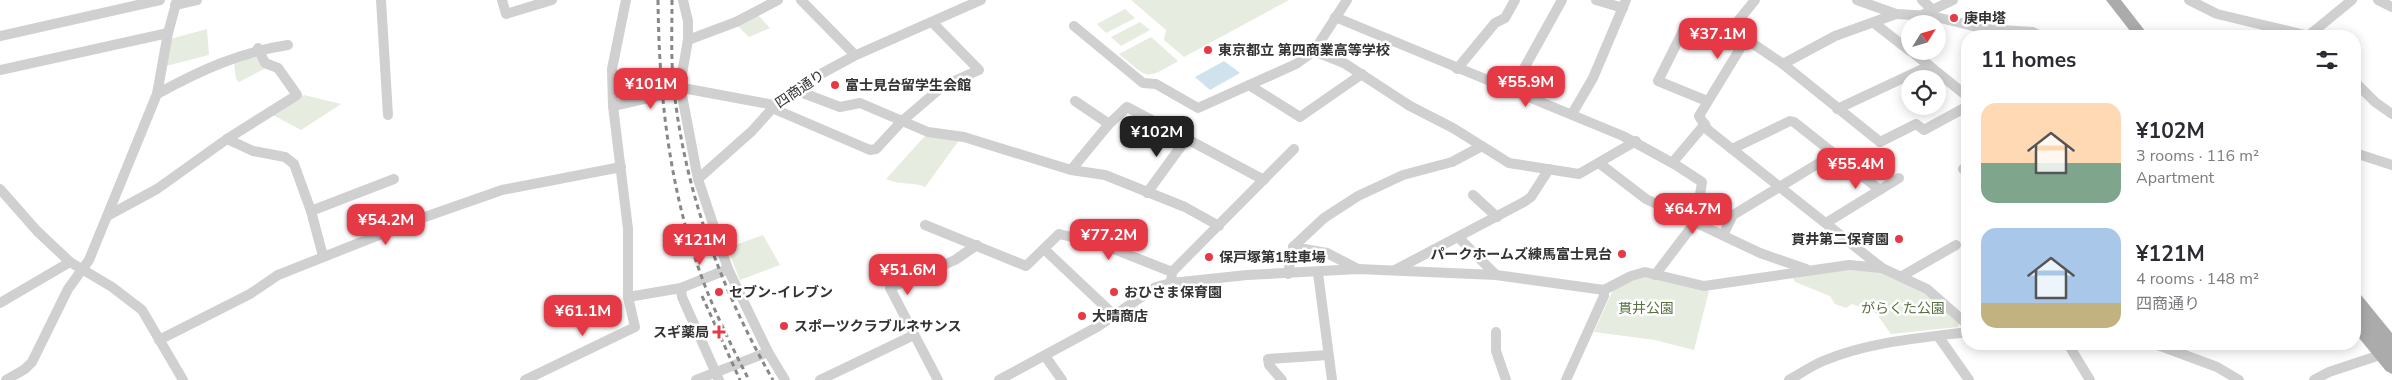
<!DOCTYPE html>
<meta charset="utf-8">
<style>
:root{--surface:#fff;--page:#f2f2f3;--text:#2b2b33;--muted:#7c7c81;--accent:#e63946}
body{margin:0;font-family:"Nunito Sans","Noto Sans JP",sans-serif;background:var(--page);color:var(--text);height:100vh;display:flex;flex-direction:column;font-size:19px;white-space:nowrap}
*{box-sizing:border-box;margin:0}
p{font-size:16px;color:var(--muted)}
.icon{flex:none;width:28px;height:28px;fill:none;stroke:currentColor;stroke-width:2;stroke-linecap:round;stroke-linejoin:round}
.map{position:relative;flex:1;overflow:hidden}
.sheet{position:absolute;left:1961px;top:30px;width:400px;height:320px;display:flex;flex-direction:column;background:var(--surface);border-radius:20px;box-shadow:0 2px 12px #0003}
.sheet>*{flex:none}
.needle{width:32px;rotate:53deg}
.buttons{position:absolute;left:1901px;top:15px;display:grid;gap:10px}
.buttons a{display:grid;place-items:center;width:45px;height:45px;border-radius:50%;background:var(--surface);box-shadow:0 2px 12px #0003;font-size:25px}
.price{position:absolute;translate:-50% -42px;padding:0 11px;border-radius:10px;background:var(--accent);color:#fff;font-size:16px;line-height:32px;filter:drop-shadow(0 1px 2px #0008)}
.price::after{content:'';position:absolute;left:50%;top:30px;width:15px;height:11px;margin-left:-8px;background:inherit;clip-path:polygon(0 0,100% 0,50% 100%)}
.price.current{background:#222;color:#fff}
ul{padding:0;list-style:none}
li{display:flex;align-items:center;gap:15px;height:125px;padding:0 20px}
li span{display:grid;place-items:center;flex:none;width:140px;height:100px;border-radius:15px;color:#555}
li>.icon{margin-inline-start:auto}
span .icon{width:60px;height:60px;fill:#fffc;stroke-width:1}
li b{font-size:21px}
h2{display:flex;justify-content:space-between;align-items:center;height:60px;padding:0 20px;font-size:21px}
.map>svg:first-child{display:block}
.green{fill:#e6ecdf}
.water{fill:#cfe2ee}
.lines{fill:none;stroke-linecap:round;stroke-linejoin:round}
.street{stroke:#d0d0d0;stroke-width:10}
.primary{fill:#ababab;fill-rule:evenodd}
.rail{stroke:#888;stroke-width:3;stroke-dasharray:5 4;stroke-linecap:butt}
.poi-dot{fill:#e63946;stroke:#fff;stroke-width:2}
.labels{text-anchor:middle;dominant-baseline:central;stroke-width:5;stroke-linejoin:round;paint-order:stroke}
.poi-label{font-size:14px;font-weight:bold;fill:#333;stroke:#fff;text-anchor:start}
.street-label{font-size:14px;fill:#333;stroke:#fff}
.park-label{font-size:14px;fill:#56703f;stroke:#fff}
</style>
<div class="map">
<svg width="2392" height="380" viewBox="0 0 2392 380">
<rect width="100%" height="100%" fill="#fff"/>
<!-- green -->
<g class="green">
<path d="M 1131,0 L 1289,0 L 1184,57 L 1164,40 L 1166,30 Z"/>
<path d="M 1125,9 L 1135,18 L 1106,33 L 1097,24 Z"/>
<path d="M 757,14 L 770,28 L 749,37 L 738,26 Z"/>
<path d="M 1140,22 L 1150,30 L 1121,46 L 1111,37 Z"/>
<path d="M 207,29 L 209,55 L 166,66 L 170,39 Z"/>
<path d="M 1151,37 L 1178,61 C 1143,81 1150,79 1119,54 Z"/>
<path d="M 256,55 L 266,68 L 239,82 L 236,79 L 234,62 Z"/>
<path d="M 304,95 L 341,104 L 301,130 L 271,114 Z"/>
<path d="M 925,136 L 960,139 L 925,187 C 913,181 900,186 886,179 Z"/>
<path d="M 763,235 L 780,265 L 740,280 L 727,248 Z"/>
<path d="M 1845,270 L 1881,272 L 1926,293 L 1959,323 L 1958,327 L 1891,334 L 1876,313 L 1852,304 L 1846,308 L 1835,304 L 1830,296 L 1795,282 L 1793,278 Z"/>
<path d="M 1647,276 L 1709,291 L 1694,350 L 1655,340 L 1594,332 L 1613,290 L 1626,282 Z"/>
</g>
<!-- water -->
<path class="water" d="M 1224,61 L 1240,73 L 1210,90 L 1195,77 Z"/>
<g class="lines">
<!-- street -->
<g class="street">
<path d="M 381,0 L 388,115"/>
<path d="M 502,0 L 506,14 L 552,0"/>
<path d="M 683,0 L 688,21 L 688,40 L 680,85 L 698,179 L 728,269 L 768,352 L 785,380"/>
<path d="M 801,0 L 855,55"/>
<path d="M 1596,0 L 1623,8"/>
<path d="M 1755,0 L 1734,26 L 1749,34 L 1699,116 L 1708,130 L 1882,268 L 1927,289 L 1968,325"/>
<path d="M 1857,0 L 1896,14 L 1932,16 L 1985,29 L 2033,32 L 2040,36"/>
<path d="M 1922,0 L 1933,10"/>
<path d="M 2189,0 L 2217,14 L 2309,36"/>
<path d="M 2378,0 L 2392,7"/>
<path d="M 175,5 L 197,0"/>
<path d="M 1924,14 L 1953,0"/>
<path d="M 1335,17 L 1623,136 L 1676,165 L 1702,182 L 1696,221 L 1655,275"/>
<path d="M 1874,23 L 1910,51"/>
<path d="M 1074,26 L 1143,83 L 1156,84 L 1198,108 L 1296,64 L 1314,51 L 1347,0"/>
<path d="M 2195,35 L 2197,36"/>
<path d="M 0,36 L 160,0"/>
<path d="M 2308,36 L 2352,0"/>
<path d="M 1746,39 L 1783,64 L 1880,142 L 1916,124 L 1924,130 L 1968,106"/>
<path d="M 688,40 L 736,22 L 778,0"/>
<path d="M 1314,51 L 1344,63 L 1410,106 L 1453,128 L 1509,163 L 1579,174 L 1636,141"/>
<path d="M 1911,51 L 1968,97"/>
<path d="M 1783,64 L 1835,36 L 1896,14"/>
<path d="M 1457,69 L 1495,23 L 1505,18 L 1515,0"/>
<path d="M 0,70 L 168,33"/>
<path d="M 2355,82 L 2375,102 L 2392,114"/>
<path d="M 1249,85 L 1300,117 L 1362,74"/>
<path d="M 795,90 L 840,107 L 860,103 L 928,132 L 964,137 L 1071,170 L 1105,175 L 1185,207 L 1219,226"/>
<path d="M 1512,90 L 1562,0"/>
<path d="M 157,94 C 199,71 240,52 288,45"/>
<path d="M 1075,101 L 1109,124"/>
<path d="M 1707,101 L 1658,81 L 1686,25 L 1740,46"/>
<path d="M 613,106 L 688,89 L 774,105"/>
<path d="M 772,108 L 870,150 L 876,149 L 901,122 L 943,86 L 979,70 L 933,23"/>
<path d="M 1837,109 L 1929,66"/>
<path d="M 1572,114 L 1593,78 L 1626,0"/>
<path d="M 227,139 L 253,151 L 285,157 L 294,164 L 311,211 L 323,256"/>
<path d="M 1732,149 L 1790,121 L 1794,122 L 1880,190"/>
<path d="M 2355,153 L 2392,165"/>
<path d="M 1673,162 L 1705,124"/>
<path d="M 1599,163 L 1646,199 L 1760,253 L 1806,269"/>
<path d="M 1968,166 L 1963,169 L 1968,172"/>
<path d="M 1071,170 L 1109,124 L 1127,107 L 1264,180"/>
<path d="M 698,179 L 752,131 L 779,101 L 806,82 L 854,56 L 981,0"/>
<path d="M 0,189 L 37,231 L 70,262 L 112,287 L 142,310 L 183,380"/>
<path d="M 1147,193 L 1187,138"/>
<path d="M 1473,195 L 1497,217"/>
<path d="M 311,211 L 394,179"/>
<path d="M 109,215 L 157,189 L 227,139 L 297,95 L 278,68 L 265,63 L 258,48"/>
<path d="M 1826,223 L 1899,178"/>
<path d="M 925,225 L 1026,266 L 1059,234 L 1101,244 L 1172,272 L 1171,283"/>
<path d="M 1723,235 L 1733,215 L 1834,154"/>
<path d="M 1459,238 L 1496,275"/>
<path d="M 1293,247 L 1327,253 L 1358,269"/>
<path d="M 1044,249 L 1115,316"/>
<path d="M 1395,270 L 1524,202 L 1531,197 L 1549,169"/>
<path d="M 1172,272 L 1294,149"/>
<path d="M 1318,273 L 1332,380"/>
<path d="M 1288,274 L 1293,247 L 1324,218 L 1358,196 L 1403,175 L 1452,162 L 1482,146"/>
<path d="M 1902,276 L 1956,245"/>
<path d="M 681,288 L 682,297 L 719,380"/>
<path d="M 628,297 L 681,288 L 728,269"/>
<path d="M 0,303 L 70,262"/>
<path d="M 1496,332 L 1496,351 L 1506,380"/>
<path d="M 1938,336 L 1969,380"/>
<path d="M 159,340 L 250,294 L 278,275 L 422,218 L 502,190 L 621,167"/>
<path d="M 2068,344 L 2090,380"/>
<path d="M 2155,344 L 2217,367 L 2239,380"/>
<path d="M 1045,356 L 1062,380"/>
<path d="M 6,380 L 25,369 L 32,362 L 68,289 L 89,260 L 157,94 L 168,33 L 177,0"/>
<path d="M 525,380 L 635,327 L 628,297 L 628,229 L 613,106 L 612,69 L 626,0"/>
<path d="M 696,380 L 768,352"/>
<path d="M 820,380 L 914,335"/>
<path d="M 938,380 L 890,288 L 955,260 L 977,245"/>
<path d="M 999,380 L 1097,327 L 1156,287 L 1171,283 L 1247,275 L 1358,269 L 1496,275 L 1604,290 L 1631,276 L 1645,272 L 1704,286 L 1849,265 L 1882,268"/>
<path d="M 1282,380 L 1269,365 L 1268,359 L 1328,355"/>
<path d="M 1566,380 L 1604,296 L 1604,290"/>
<path d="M 1789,380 C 1800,374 1811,366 1823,361 C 1869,342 1919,338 1968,332"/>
<path d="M 2314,380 L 2329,372 L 2383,354 L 2392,342"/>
</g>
<!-- primary -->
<g class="primary">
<path d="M 2106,0 L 2121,0 L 2149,36 L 2134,36 Z"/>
<path d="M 2355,293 L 2361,295 L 2392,333 L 2392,374 L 2386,371 L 2355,333 Z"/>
</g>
<!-- rail -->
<g class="rail">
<path d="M 658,0 C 659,99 670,198 707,291 C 719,321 734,351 749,380"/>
<path d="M 672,0 C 672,26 671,53 673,80 C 683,187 720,288 773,380"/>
<path d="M 702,296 L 740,380"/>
</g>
</g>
<!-- markers -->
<g class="poi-dot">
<circle cx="1954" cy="18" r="5"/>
<circle cx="1208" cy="50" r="5"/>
<circle cx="835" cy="85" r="5"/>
<circle cx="1899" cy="239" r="5"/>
<circle cx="1622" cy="254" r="5"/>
<circle cx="1209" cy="257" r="5"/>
<circle cx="719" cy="292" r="5"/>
<circle cx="1114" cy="292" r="5"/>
<circle cx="1082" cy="316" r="5"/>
<circle cx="784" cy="326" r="5"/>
<path d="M716.5 324.5h5v5h5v5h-5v5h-5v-5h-5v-5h5z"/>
</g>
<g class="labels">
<!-- poi labels -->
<g class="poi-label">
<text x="1964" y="18">庚申塔</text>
<text x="1218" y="50">東京都立 第四商業高等学校</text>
<text x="845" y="85">富士見台留学生会館</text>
<text x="1889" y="239" text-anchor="end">貫井第二保育園</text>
<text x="1612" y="254" text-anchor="end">パークホームズ練馬富士見台</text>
<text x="1219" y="257">保戸塚第1駐車場</text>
<text x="729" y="292">セブン-イレブン</text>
<text x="1124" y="292">おひさま保育園</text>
<text x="1092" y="316">大晴商店</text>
<text x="794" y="326">スポーツクラブルネサンス</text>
<text x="709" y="332" text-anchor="end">スギ薬局</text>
</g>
<!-- street labels -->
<g class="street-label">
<text transform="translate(800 89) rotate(-34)">四商通り</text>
</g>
<!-- park labels -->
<g class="park-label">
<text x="1646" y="308">貫井公園</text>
<text x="1903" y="308">がらくた公園</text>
</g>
</g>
</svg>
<div class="buttons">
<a><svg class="needle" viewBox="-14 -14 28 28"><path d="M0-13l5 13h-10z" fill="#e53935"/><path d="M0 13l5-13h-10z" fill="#7c7c81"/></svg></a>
<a><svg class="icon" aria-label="locate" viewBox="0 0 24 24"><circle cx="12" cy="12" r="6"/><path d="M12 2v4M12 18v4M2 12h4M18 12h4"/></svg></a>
</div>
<b class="price" style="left:1718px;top:60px">¥37.1M</b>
<b class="price" style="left:1526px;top:108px">¥55.9M</b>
<b class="price" style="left:651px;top:110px">¥101M</b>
<b class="price current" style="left:1157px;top:158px">¥102M</b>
<b class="price" style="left:1856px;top:190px">¥55.4M</b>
<b class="price" style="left:1693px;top:235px">¥64.7M</b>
<b class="price" style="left:386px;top:246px">¥54.2M</b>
<b class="price" style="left:1109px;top:261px">¥77.2M</b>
<b class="price" style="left:700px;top:266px">¥121M</b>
<b class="price" style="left:908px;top:296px">¥51.6M</b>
<b class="price" style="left:583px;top:337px">¥61.1M</b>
<section class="sheet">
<h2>11 homes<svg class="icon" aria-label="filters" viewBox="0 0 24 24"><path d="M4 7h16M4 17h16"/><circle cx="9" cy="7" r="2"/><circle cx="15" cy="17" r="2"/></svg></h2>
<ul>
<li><span style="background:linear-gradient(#ffd9b3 60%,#7fa58c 0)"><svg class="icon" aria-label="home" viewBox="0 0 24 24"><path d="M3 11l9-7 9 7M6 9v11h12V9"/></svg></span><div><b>¥102M</b><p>3 rooms · 116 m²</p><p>Apartment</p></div></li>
<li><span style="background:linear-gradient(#a9c7e8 75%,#c2b280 0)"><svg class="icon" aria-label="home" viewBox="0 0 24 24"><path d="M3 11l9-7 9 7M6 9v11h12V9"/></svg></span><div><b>¥121M</b><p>4 rooms · 148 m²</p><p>四商通り</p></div></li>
</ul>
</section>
</div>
